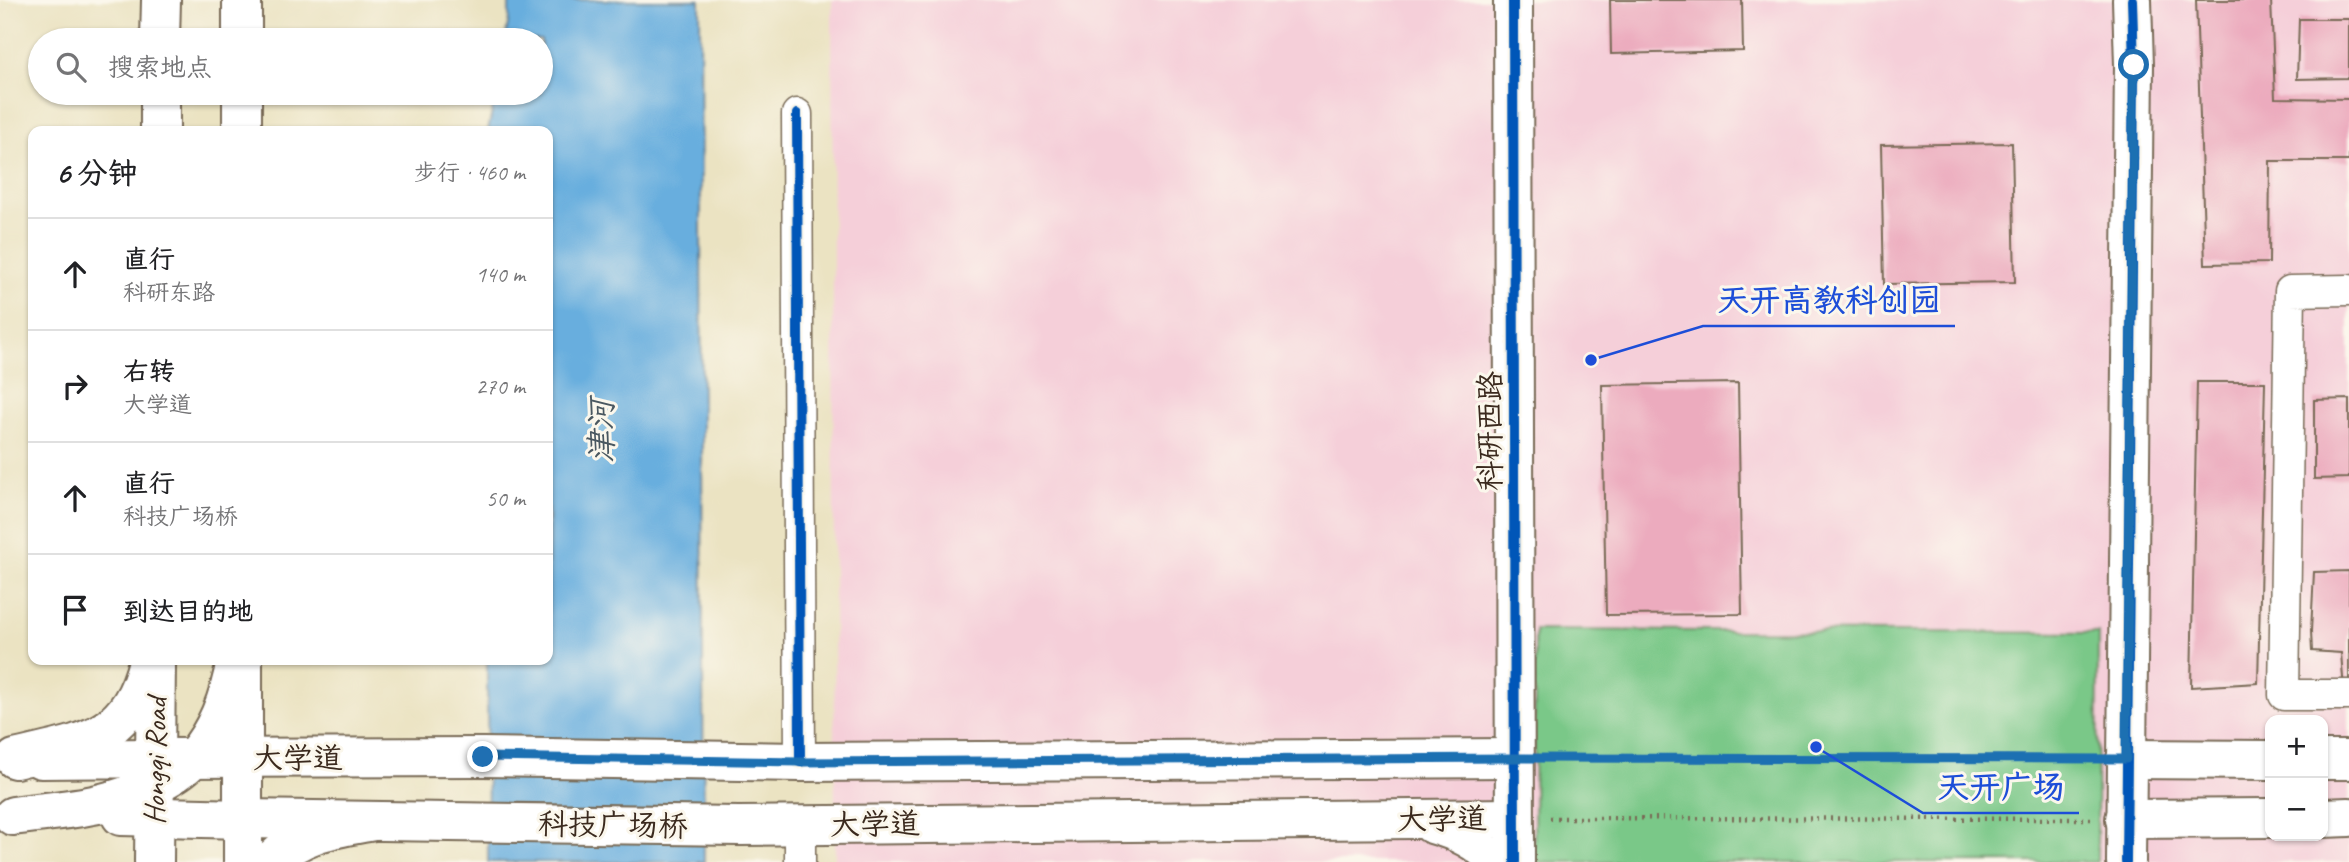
<!DOCTYPE html>
<html lang="zh">
<head>
<meta charset="utf-8">
<style>
  :root { --surface:#fff; --page:#f2f2f2; --text:#202124; --muted:#757577; --line:#e0e0e0 }
  body { margin:0; font-family:Caveat,"LXGW WenKai TC",sans-serif; background:var(--page); color:var(--text) }
  .controls { position:absolute; right:21px; bottom:21px; display:grid; overflow:hidden; border-radius:14px; box-shadow:0 2px 5px #0004 }
  .controls button { width:63px; height:63px; display:grid; place-items:center; padding:0; border:0; border-bottom:2px solid var(--line); background:var(--surface); color:var(--text); font:35px sans-serif }
  .stop { position:absolute; width:21px; height:21px; margin:-16px; border:5px solid #1f6fb2; border-radius:50%; background:#fff }
  .stop.end { background:#1f6fb2; border-color:#fff; box-shadow:0 2px 7px #0008 }
  .list { margin:0; padding:0; list-style:none }
  h2 { display:flex; justify-content:space-between; align-items:center; height:91px; margin:0; padding:0 28px; font-size:30px }
  h2 small { font-size:23px; font-weight:400; color:var(--muted) }
  .list li { display:grid; grid-template-columns:46px 1fr auto; gap:21px; align-items:center; box-sizing:border-box; height:112px; padding:0 28px; border-top:2px solid var(--line) }
  .list b { display:block; font-size:26px; white-space:nowrap }
  .list p { margin:0; font-size:23px; white-space:nowrap; color:var(--muted) }
  .list em { font-size:23px; font-style:normal; color:var(--muted) }
  .icon { flex:none; width:38px; height:38px; fill:none; stroke:currentColor; stroke-width:2; stroke-linecap:round; stroke-linejoin:round }
  .map { position:relative; flex:none; width:2349px; height:862px; overflow:hidden }
  .search { position:absolute; background:var(--surface); box-shadow:0 2px 5px #0004; left:28px; top:28px; width:525px; height:77px; display:flex; align-items:center; gap:18px; box-sizing:border-box; padding:0 24px; border-radius:38px; color:var(--muted); font-size:26px }
  .panel { position:absolute; background:var(--surface); box-shadow:0 2px 5px #0004; left:28px; top:126px; width:525px; height:539px; border-radius:14px }
  .map>svg:first-child { display:block }
</style>
</head>
<body>
<div class="map">
<svg width="2349" height="862" viewBox="0 0 2349 862">
  <rect width="100%" height="100%" fill="#fbf7ec"/>
  <filter id="ink" filterUnits="userSpaceOnUse"><feTurbulence type="fractalNoise" baseFrequency=".0143" numOctaves="2"/><feDisplacementMap in="SourceGraphic" scale="14" xChannelSelector="R" yChannelSelector="G"/><feConvolveMatrix kernelMatrix="1 2 1 2 8 2 1 2 1" color-interpolation-filters="sRGB"/></filter>
  <filter id="wash" filterUnits="userSpaceOnUse"><feTurbulence type="fractalNoise" baseFrequency=".00686" numOctaves="4" result="noise"/><feDisplacementMap in="SourceGraphic" scale="28" xChannelSelector="R" yChannelSelector="G"/><feGaussianBlur stdDeviation="1.57" result="paint"/><feColorMatrix in="noise" values="0 0 0 0 0 0 0 0 0 0 0 0 0 0 0 0 0 1.4 0 .05"/><feComposite in="paint" operator="in"/></filter>
  <g filter="url(#wash)">
    <rect width="100%" height="100%" fill="#ebe3c2"/>
    <path fill="#f5cfd9" fill-rule="evenodd" d="M 832,0 L 2349,0 L 2349,862 L 835,862 ZM 2270,720 L 2323,720 L 2323,836 L 2270,836 Z"/>
    <path fill="#7ac888" stroke="#5a7953" stroke-width="2" d="M 1535,630 L 2098,633 L 2097,862 L 1534,862 Z"/>
    <path fill="#67aede" stroke="#516c7e" stroke-width="2" d="M 509,0 L 700,0 L 704,862 L 488,862 L 487,660 L 548,660 L 548,131 L 488,131 L 496,93 L 541,93 L 541,40 L 505,40 L 509,18 Z"/>
    <g id="blocks">
      <path fill="#ecabbe" d="M 1610,0 L 1742,0 L 1743,51 L 1611,54 Z
        M 2196,0 L 2271,0 L 2275,98 L 2349,99 L 2349,161 L 2270,161 L 2269,263 L 2205,264 Z
        M 2299,19 L 2349,19 L 2349,78 L 2297,79 Z
        M 2012,143 L 2015,282 L 1884,284 L 1881,145 Z
        M 2197,382 L 2265,382 L 2258,683 L 2191,687 Z
        M 1738,383 L 1742,614 L 1606,615 L 1602,385 Z
        M 2349,399 L 2349,478 L 2314,479 L 2314,400 Z
        M 2349,571 L 2349,690 L 2344,690 L 2341,653 L 2312,651 L 2311,631 L 2314,572 Z"/>
    </g>
  </g>
  <g filter="url(#ink)">
    <use href="#blocks" fill-opacity="0" stroke="#796b57" stroke-width="2"/>
    <g fill="none" stroke-linecap="round" stroke-linejoin="round">
      <defs>
        <path id="minor" d="M 797,114 L 800,762
          M 2349,290 L 2290,291 L 2284,695 L 2349,695
          M 800,825 L 800,862"/>
        <path id="tertiary" d="M 1513,0 L 1515,862
          M 41,759 L 155,758
          M 13,816 C 41,812 71,810 98,804 C 128,797 173,781 194,757 C 217,731 230,694 236,660
          M 121,816 L 243,819
          M 2126,862 L 2134,65 L 2132,0"/>
        <path id="secondary" d="M 155,758 L 483,757 L 800,762 L 1514,758
          M 2126,759 L 2270,760
          M 2323,760 L 2349,760
          M 2323,818 L 2349,817
          M 243,819 L 739,826 L 1514,818
          M 2125,819 L 2270,818
          M 1432,824 C 1457,831 1480,841 1497,862"/>
        <path id="trunk" d="M 160,40 L 161,0
          M 242,40 L 242,0
          M 160,131 L 160,93
          M 242,131 L 242,93
          M 243,660 L 243,862
          M 15,759 C 85,742 128,740 148,662
          M 154,862 L 156,660
          M 271,862 C 299,832 336,828 374,821"/>
      </defs>
      <use href="#minor" stroke="#796b57" stroke-width="33"/>
      <use href="#tertiary" stroke="#796b57" stroke-width="42"/>
      <use href="#secondary" stroke="#796b57" stroke-width="42"/>
      <use href="#trunk" stroke="#796b57" stroke-width="42"/>
      <path stroke="#796b57" stroke-width="4.5" stroke-dasharray="2 5" stroke-linecap="butt" d="M 1550,758 L 2090,759
        M 1550,818 L 2091,819"/>
      <use href="#minor" stroke="#fff" stroke-width="30"/>
      <use href="#tertiary" stroke="#fff" stroke-width="38"/>
      <use href="#secondary" stroke="#fff" stroke-width="38"/>
      <use href="#trunk" stroke="#fff" stroke-width="38"/>
      <defs>
        <path id="cycleway" d="M 1513,0 L 1515,862
          M 797,114 L 800,762
          M 2126,862 L 2134,65 L 2132,0"/>
      </defs>
      <use href="#cycleway" stroke="#fbf7ec" stroke-width="15"/>
      <use href="#cycleway" stroke="#0057b8" stroke-width="10"/>
    </g>
  </g>
  <g fill="none" stroke-linecap="round" stroke-linejoin="round" filter="url(#ink)">
    <path stroke="#1f6fb2" stroke-width="9" d="M 483,757 L 800,762 L 1514,758 L 2126,759 L 2134,65"/>
  </g>
  <g text-anchor="middle" dominant-baseline="central" stroke-width="6" stroke-linejoin="round" paint-order="stroke">
    <g font-size="30" fill="#3b2a1e" stroke="#fbf7ec">
      <text transform="translate(1490 431) rotate(-90)">科研西路</text>
      <text x="298" y="758">大学道</text>
      <text transform="translate(155 761) rotate(-89)">Hongqi Road</text>
      <text transform="translate(1442 819) rotate(-1)">大学道</text>
      <text transform="translate(875 824) rotate(-1)">大学道</text>
      <text transform="translate(613 825) rotate(1)">科技广场桥</text>
    </g>
    <g font-size="32" font-style="italic" fill="#4a5861" stroke="#fbf7ec">
      <text transform="translate(601 431) rotate(-90)">津河</text>
    </g>
  </g>
  <path fill="none" stroke="#1d4ed8" stroke-width="2.5" d="M1591 360L1703 326H1955M1816 747L1923 813H2079"/>
  <g fill="#1d4ed8" stroke="#fbf7ec" stroke-width="2.5">
    <circle cx="1591" cy="360" r="7"/>
    <circle cx="1816" cy="747" r="7"/>
  </g>
  <g font-size="32" text-anchor="middle" font-weight="bold" fill="#1d4ed8" stroke="#fbf7ec" stroke-width="6" stroke-linejoin="round" paint-order="stroke">
    <text x="1829" y="311">天开高教科创园</text>
    <text x="2001" y="798">天开广场</text>
  </g>
</svg>
<div class="controls">
<button>+</button>
<button>−</button>
</div>
<div class="stop" style="left:2134px;top:65px"></div>
<div class="stop end" style="left:483px;top:757px"></div>
<div class="search"><svg class="icon" aria-label="search" viewBox="0 0 24 24"><circle cx="10" cy="10" r="6"/><path d="M15 15l6 6"/></svg>搜索地点</div>
<section class="panel">
<h2>6 分钟<small>步行 · 460 m</small></h2>
<ul class="list">
<li><svg class="icon" aria-label="ahead" viewBox="0 0 24 24"><path d="M12 20V5M6 11l6-6 6 6"/></svg><div><b>直行</b><p>科研东路</p></div><em>140 m</em></li>
<li><svg class="icon" aria-label="right" viewBox="0 0 24 24"><path d="M7 20v-9h11M14 6l5 5-5 5"/></svg><div><b>右转</b><p>大学道</p></div><em>270 m</em></li>
<li><svg class="icon" aria-label="ahead" viewBox="0 0 24 24"><path d="M12 20V5M6 11l6-6 6 6"/></svg><div><b>直行</b><p>科技广场桥</p></div><em>50 m</em></li>
<li><svg class="icon" aria-label="arrive" viewBox="0 0 24 24"><path d="M6 21V4h12l-3 4 3 4H6"/></svg><div><b>到达目的地</b></div></li>
</ul>
</section>
</div>
</body>
</html>
